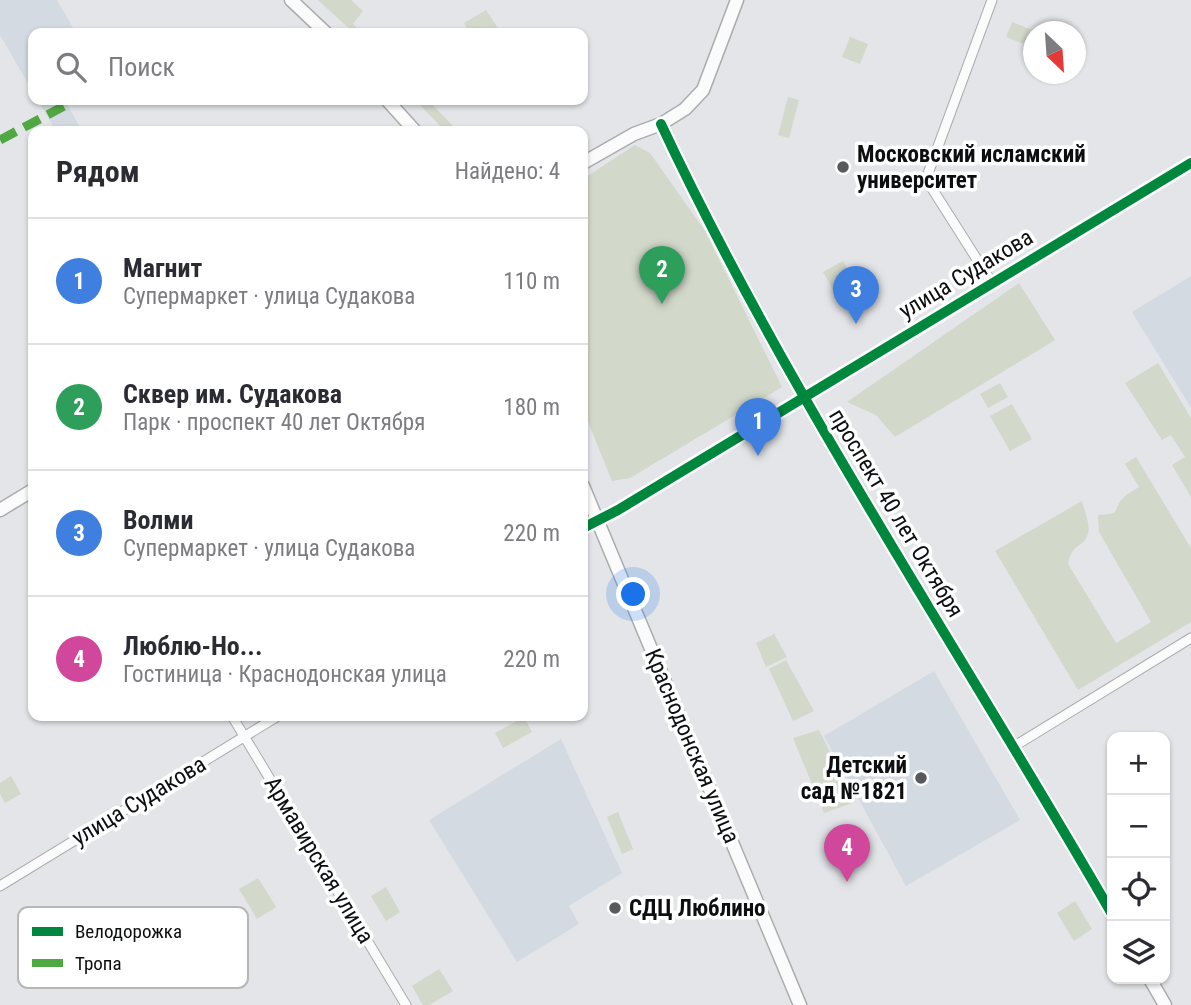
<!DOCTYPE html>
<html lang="ru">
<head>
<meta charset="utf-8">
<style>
  :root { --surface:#fff; --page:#f2f2f3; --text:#2b2b33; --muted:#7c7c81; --line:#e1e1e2; --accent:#ea580c }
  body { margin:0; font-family:"Roboto Condensed",sans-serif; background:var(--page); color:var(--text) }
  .controls { position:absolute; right:21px; bottom:21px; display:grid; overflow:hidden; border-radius:14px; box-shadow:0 2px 5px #0004 }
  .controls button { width:63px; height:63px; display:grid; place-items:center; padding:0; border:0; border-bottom:2px solid var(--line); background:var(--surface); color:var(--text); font:35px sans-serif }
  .compass { position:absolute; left:1023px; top:21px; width:63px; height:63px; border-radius:50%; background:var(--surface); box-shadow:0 2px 5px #0004; rotate:155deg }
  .you { position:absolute; left:634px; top:595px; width:24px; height:24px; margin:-18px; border:5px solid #fff; border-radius:50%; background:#1a73e8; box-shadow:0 0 0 10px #1a73e833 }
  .badge { display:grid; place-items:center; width:46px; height:46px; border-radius:50%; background:var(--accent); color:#fff; font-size:23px; font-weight:700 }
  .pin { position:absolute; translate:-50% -58px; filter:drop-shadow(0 2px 4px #0008) }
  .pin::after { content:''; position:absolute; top:37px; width:24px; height:21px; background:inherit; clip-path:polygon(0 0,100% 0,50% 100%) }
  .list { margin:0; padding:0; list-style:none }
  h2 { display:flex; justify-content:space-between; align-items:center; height:91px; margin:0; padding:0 28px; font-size:30px }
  h2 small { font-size:23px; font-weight:400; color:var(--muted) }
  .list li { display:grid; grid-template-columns:46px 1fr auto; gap:21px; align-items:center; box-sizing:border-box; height:126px; padding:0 28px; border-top:2px solid var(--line) }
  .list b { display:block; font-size:26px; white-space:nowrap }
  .list p { margin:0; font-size:23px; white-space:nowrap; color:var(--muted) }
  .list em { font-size:23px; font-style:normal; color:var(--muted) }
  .icon { flex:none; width:38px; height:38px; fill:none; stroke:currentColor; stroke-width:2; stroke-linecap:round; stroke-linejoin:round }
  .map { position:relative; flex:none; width:1191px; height:1005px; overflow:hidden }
  .search { position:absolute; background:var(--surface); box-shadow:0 2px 5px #0004; left:28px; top:28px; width:560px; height:77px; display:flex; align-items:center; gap:18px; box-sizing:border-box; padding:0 24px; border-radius:14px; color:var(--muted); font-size:26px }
  .panel { position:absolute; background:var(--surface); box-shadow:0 2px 5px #0004; left:28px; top:126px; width:560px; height:595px; border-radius:14px }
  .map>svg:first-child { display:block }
</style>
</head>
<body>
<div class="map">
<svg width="1191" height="1005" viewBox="0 0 1191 1005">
  <rect width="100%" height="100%" fill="#e3e5e8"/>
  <path fill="#d4dae2" d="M 0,0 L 57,0 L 76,33 L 33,33 L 33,92 L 0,35 Z
    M 38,100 L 65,100 L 82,131 L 56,131 Z
    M 1191,276 L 1191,408 L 1132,312 Z
    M 934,671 L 1020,820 L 906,886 L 824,736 Z
    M 561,739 L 622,873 L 569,906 L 579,924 L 517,962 L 429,820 Z"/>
  <path fill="#d2d8ca" d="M 318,0 L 351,0 L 363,11 L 353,24 L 362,33 L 354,33 Z
    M 486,10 L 501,33 L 470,33 L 464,23 Z
    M 1012,22 L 1030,29 L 1024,44 L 1006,37 Z
    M 850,37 L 868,44 L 860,64 L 842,57 Z
    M 788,97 L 799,100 L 789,138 L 778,135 Z
    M 415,100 L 428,100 L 455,128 L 451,131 L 445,131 Z
    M 635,145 L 650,153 L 705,231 L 782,387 L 630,478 L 612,481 L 583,409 L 583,179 Z
    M 843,261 L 855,283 L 835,294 L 823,272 Z
    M 1019,283 L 1055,340 L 895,437 L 876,415 L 847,402 Z
    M 1158,363 L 1191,418 L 1191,497 L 1172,465 L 1185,457 L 1171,435 L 1162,440 L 1125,383 Z
    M 1000,383 L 1008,397 L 988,408 L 980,394 Z
    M 1012,404 L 1032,439 L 1010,451 L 990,416 Z
    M 1136,457 L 1191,548 L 1191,622 L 1078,690 L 995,551 L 1082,501 C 1084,510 1092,528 1087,536 C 1081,549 1072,543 1068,564 L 1116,643 L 1151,622 L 1099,532 L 1098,515 C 1124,514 1111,510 1124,497 C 1128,493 1135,490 1139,487 L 1125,464 Z
    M 774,634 L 787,657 L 766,667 L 756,643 Z
    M 786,660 L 814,711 L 793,721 L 769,669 Z
    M 524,717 L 532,732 L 503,748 L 495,733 Z
    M 819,730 L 855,802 L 824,813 L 793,738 Z
    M 11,776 L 21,794 L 5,803 L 0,794 L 0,783 Z
    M 618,812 L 633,849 L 622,854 L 607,817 Z
    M 258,878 L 276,907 L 257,919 L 239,889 Z
    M 386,887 L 400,912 L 386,921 L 371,896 Z
    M 1075,901 L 1092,929 L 1074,941 L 1057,913 Z
    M 439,969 L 453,991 L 429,1005 L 423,1005 L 412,986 Z"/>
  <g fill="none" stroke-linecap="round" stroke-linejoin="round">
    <defs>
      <path id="street" d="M 992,283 L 926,179 L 992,0
        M 583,528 L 618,510 L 1191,163
        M 232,716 L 406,1005
        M 1013,747 L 1191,638
        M 0,886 L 278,716"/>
      <path id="secondary" d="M 291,0 L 326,33
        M 387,100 L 415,131
        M 661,124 C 790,399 961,651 1112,914
        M 583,163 L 634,134 L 661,124 L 685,109 L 703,90 L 737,0
        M 583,486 L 800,1005
        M 0,510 L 33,490
        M 1150,979 L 1165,1005"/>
    </defs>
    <use href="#street" stroke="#aaacae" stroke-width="11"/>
    <use href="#secondary" stroke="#aaacae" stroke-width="15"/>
    <use href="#street" stroke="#fbfbfc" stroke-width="9"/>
    <use href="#secondary" stroke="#fbfbfc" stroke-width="12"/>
    <path stroke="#50a842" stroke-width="9" stroke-dasharray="18 9" stroke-linecap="butt" d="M 0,140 L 68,104"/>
    <defs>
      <path id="cycleway" d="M 661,124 C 790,399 961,651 1112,914
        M 583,528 L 618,510 L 1191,163"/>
    </defs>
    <use href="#cycleway" stroke="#fff" stroke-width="15"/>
    <use href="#cycleway" stroke="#00873e" stroke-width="10"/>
  </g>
  <g fill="#58595c" stroke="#fff" stroke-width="2.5">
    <circle cx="843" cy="167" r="7"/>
    <circle cx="921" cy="778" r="7"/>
    <circle cx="615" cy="908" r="7"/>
  </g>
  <g text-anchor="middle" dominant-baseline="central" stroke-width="7" stroke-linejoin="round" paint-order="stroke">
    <g font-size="23" font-weight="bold" fill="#0d0e10" stroke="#fff" text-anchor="start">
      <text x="857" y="154">Московский исламский<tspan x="857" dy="26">университет</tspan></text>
      <text x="907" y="765" text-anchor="end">Детский<tspan x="907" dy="26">сад №1821</tspan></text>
      <text x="629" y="908">СДЦ Люблино</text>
    </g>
    <g font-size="23" fill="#0d0e10" stroke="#fff">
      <text transform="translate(966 274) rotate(-31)">улица Судакова</text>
      <text transform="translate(896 513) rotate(59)">проспект 40 лет Октября</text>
      <text transform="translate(692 746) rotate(67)">Краснодонская улица</text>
      <text transform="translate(139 801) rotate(-31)">улица Судакова</text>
      <text transform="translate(319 860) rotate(59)">Армавирская улица</text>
    </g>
  </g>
  <rect x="18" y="907" width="230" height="81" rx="10" fill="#fff" stroke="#b6b7b7" stroke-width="2"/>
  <rect x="32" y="927" width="31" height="9" fill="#00873e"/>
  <rect x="32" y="959" width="31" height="8" fill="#50a842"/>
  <g font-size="19" fill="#0d0e10">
    <text x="75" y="938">Велодорожка</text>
    <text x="75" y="970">Тропа</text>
  </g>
</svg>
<div class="controls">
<button>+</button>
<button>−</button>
<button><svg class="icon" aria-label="locate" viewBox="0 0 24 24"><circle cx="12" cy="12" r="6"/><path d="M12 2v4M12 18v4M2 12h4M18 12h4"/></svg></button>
<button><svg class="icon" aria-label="layers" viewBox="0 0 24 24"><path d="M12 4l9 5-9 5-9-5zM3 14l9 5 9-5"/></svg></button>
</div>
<svg class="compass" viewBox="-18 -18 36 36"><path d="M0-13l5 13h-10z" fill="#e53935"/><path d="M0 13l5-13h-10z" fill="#7c7c81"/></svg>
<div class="you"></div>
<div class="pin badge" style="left:758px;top:456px;background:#3f7fe0">1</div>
<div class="pin badge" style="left:662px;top:304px;background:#2e9e5b">2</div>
<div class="pin badge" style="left:856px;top:324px;background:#3f7fe0">3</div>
<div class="pin badge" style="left:847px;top:882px;background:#d1479c">4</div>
<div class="search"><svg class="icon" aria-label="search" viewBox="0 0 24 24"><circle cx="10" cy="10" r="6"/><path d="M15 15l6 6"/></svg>Поиск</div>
<section class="panel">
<h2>Рядом<small>Найдено: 4</small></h2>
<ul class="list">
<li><span class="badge" style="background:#3f7fe0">1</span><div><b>Магнит</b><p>Супермаркет · улица Судакова</p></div><em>110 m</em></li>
<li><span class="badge" style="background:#2e9e5b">2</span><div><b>Сквер им. Судакова</b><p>Парк · проспект 40 лет Октября</p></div><em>180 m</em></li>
<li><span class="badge" style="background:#3f7fe0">3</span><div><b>Волми</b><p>Супермаркет · улица Судакова</p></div><em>220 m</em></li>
<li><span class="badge" style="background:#d1479c">4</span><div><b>Люблю-Но...</b><p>Гостиница · Краснодонская улица</p></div><em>220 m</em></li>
</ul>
</section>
</div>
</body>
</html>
